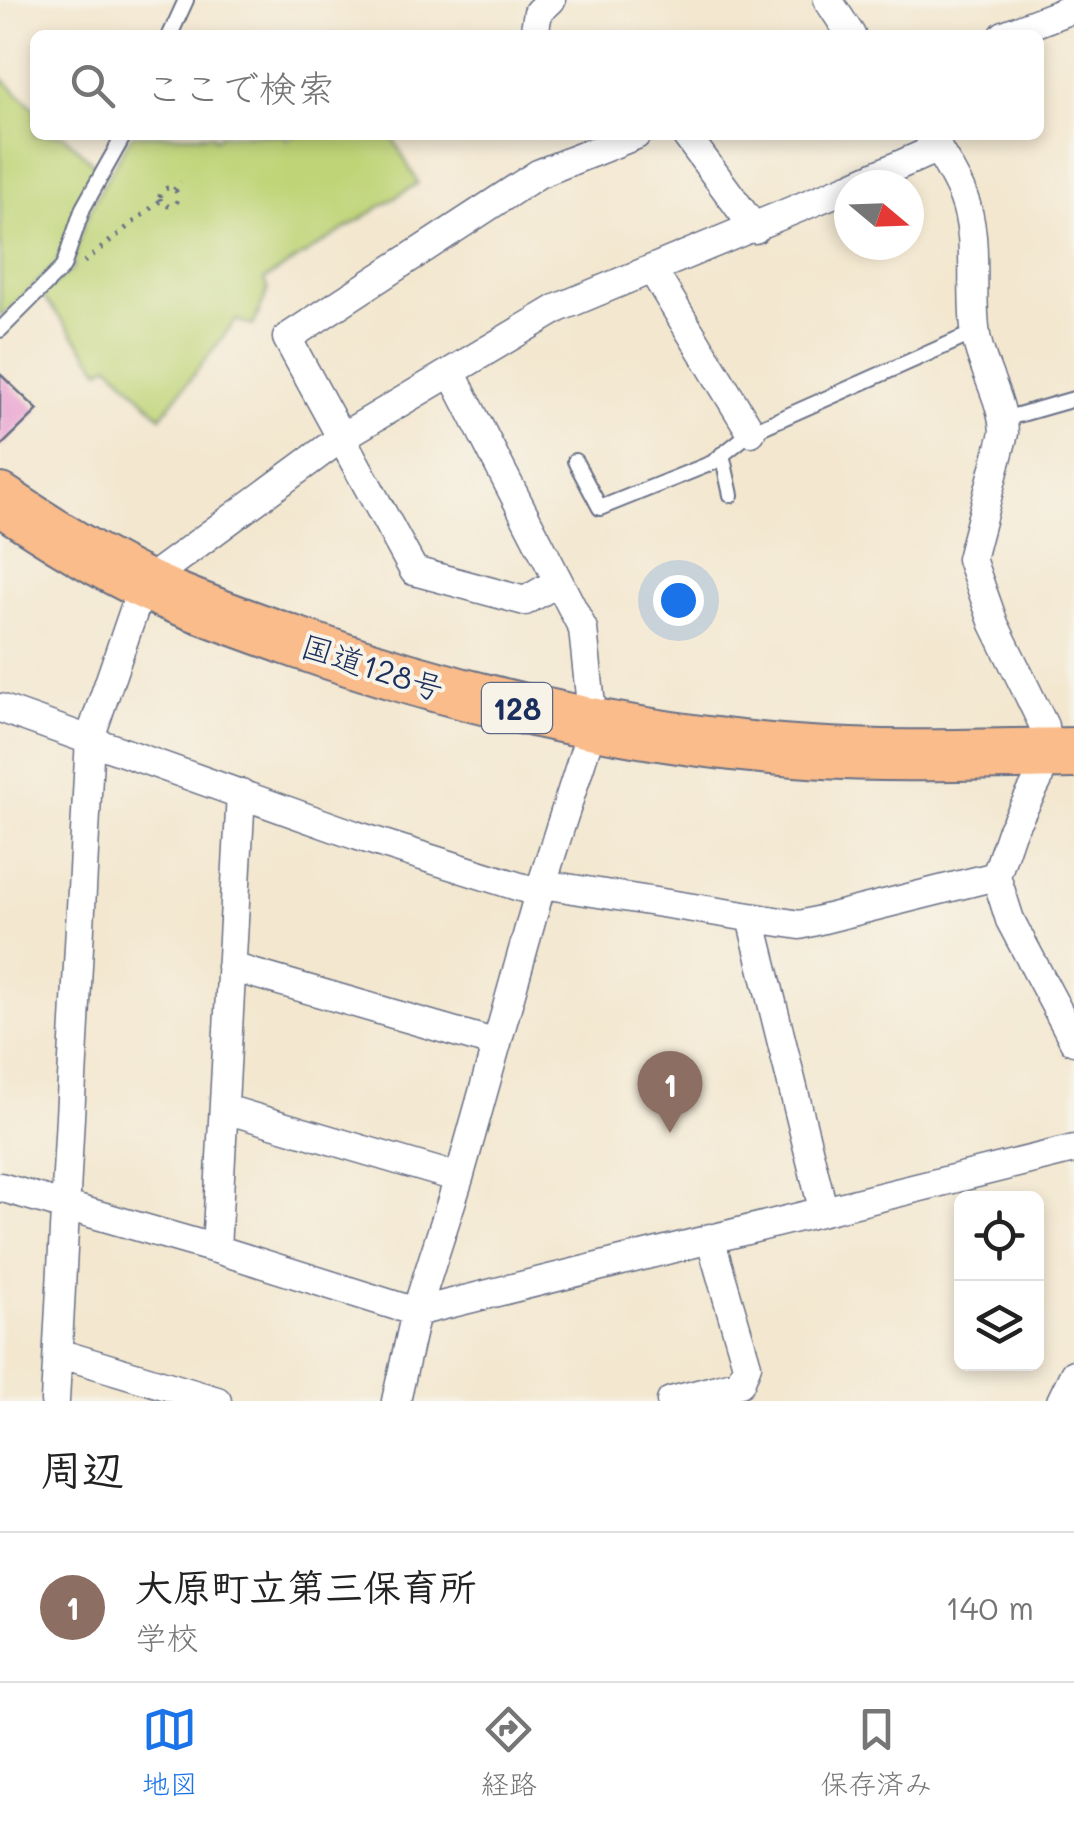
<!DOCTYPE html>
<html lang="ja">
<head>
<meta charset="utf-8">
<style>
  :root { --surface:#fff; --page:#f2f2f2; --text:#222; --muted:#767676; --line:#e0e0e0; --accent:#1a73e8 }
  body { margin:0; font-family:Mali,"Klee One",sans-serif; background:var(--page); color:var(--text) }
  .controls { position:absolute; right:30px; bottom:30px; display:grid; overflow:hidden; border-radius:15px; box-shadow:0 5px 15px #0003 }
  .controls button { width:90px; height:90px; display:grid; place-items:center; padding:0; border:0; border-bottom:2px solid var(--line); background:var(--surface); color:var(--text); font:50px sans-serif }
  .compass { position:absolute; left:834px; top:170px; width:90px; height:90px; border-radius:50%; background:var(--surface); box-shadow:0 5px 15px #0003; rotate:109deg }
  .you { position:absolute; left:678px; top:600px; width:35px; height:35px; margin:-25px; border:8px solid #fff; border-radius:50%; background:#1a73e8; box-shadow:0 0 0 15px #1a73e833 }
  .badge { display:grid; place-items:center; width:65px; height:65px; border-radius:50%; background:var(--accent); color:#fff; font-size:32px; font-weight:700 }
  .pin { position:absolute; translate:-50% -82px; filter:drop-shadow(0 2px 5px #0008) }
  .pin::after { content:''; position:absolute; top:52px; width:35px; height:30px; background:inherit; clip-path:polygon(0 0,100% 0,50% 100%) }
  .list { margin:0; padding:0; list-style:none }
  h2 { display:flex; justify-content:space-between; align-items:center; height:130px; margin:0; padding:0 40px; font-size:42px }
  h2 small { font-size:32px; font-weight:400; color:var(--muted) }
  .list li { display:grid; grid-template-columns:65px 1fr auto; gap:30px; align-items:center; box-sizing:border-box; height:150px; padding:0 40px; border-top:2px solid var(--line) }
  .list b { display:block; font-size:38px; white-space:nowrap }
  .list p { margin:0; font-size:32px; white-space:nowrap; color:var(--muted) }
  .list em { font-size:32px; font-style:normal; color:var(--muted) }
  .icon { flex:none; width:55px; height:55px; fill:none; stroke:currentColor; stroke-width:2; stroke-linecap:round; stroke-linejoin:round }
  .map { position:relative; flex:none; width:1074px; height:1401px; overflow:hidden }
  .search { position:absolute; background:var(--surface); box-shadow:0 5px 15px #0003; left:30px; right:30px; top:30px; height:110px; display:flex; align-items:center; gap:25px; box-sizing:border-box; padding:0 35px; border-radius:15px; color:var(--muted); font-size:38px }
  .sheet { height:280px; background:var(--surface) }
  nav { display:flex; justify-content:space-around; align-items:center; box-sizing:border-box; height:140px; border-top:2px solid var(--line); background:var(--surface); font-size:28px; color:var(--muted) }
  nav a { display:grid; justify-items:center; gap:5px }
  nav .on { color:var(--accent) }
  .map>svg:first-child { display:block }
</style>
</head>
<body>
<div class="map">
<svg width="1074" height="1401" viewBox="0 0 1074 1401">
  <rect width="100%" height="100%" fill="#f7f3e8"/>
  <filter id="ink" filterUnits="userSpaceOnUse"><feTurbulence type="fractalNoise" baseFrequency=".01" numOctaves="2"/><feDisplacementMap in="SourceGraphic" scale="20" xChannelSelector="R" yChannelSelector="G"/><feConvolveMatrix kernelMatrix="1 2 1 2 8 2 1 2 1" color-interpolation-filters="sRGB"/></filter>
  <filter id="wash" filterUnits="userSpaceOnUse"><feTurbulence type="fractalNoise" baseFrequency=".0048" numOctaves="4" result="noise"/><feDisplacementMap in="SourceGraphic" scale="40" xChannelSelector="R" yChannelSelector="G"/><feGaussianBlur stdDeviation="2.25" result="paint"/><feColorMatrix in="noise" values="0 0 0 0 0 0 0 0 0 0 0 0 0 0 0 0 0 1.4 0 .05"/><feComposite in="paint" operator="in"/></filter>
  <g filter="url(#wash)">
    <rect width="100%" height="100%" fill="#f3e7cf"/>
    <path fill="#bfd477" stroke="#6d826a" stroke-width="2.5" d="M 0,76 L 35,109 L 35,135 L 63,135 L 98,168 L 56,265 L 3,315 L 0,315 Z
      M 132,135 L 212,135 L 215,139 L 221,135 L 284,135 L 287,140 L 295,135 L 391,135 L 418,183 L 264,280 L 268,290 L 253,326 L 236,320 L 161,417 L 109,364 L 101,370 L 42,295 L 73,269 C 79,218 107,179 132,135 Z"/>
    <g id="blocks">
      <path fill="#e9a0d1" d="M 0,374 L 38,410 L 0,447 Z"/>
    </g>
  </g>
  <g filter="url(#ink)">
    <use href="#blocks" fill-opacity="0" stroke="#676f86" stroke-width="2.5"/>
    <g fill="none" stroke-linecap="round" stroke-linejoin="round">
      <defs>
        <path id="lane" d="M 170,35 L 186,0
          M 0,330 L 63,267 L 83,208 L 124,135
          M 1004,419 L 1074,399
          M 722,454 L 731,495
          M 575,461 L 600,508 L 712,463 L 751,432 L 976,332"/>
        <path id="street" d="M 828,0 L 851,35
          M 534,35 L 538,12 L 551,0
          M 1004,35 L 1074,8
          M 686,135 L 755,229
          M 929,135 C 941,154 955,175 963,196 C 980,239 969,290 976,336 C 982,369 1003,399 1004,433 L 971,559 L 994,624 L 1044,726 L 1046,753 L 1038,780 L 1011,832 L 996,876 L 1010,920 L 1074,1041
          M 854,185 L 938,148
          M 653,271 L 751,432
          M 558,582 L 525,601 L 414,571 L 287,338 L 538,174 L 636,135
          M 0,708 L 355,835 L 539,893
          M 542,884 L 800,925 L 996,876
          M 751,918 L 823,1209
          M 231,967 L 497,1044
          M 225,1109 L 459,1178
          M 0,1187 L 216,1249 L 416,1312 L 1074,1149
          M 216,1249 L 241,793
          M 58,1353 L 217,1401
          M 55,1401 L 90,738 L 143,584 L 342,437 L 558,308 L 849,187
          M 396,1401 L 416,1312 L 459,1178 L 539,893 L 593,725 L 583,629 L 451,372
          M 671,1401 L 740,1383 L 747,1365 L 710,1238
          M 1061,1401 L 1074,1374"/>
        <path id="highway" d="M 0,499 C 46,530 93,560 144,584 C 191,606 243,623 292,641 C 459,700 632,740 809,752 C 897,758 986,754 1074,753"/>
      </defs>
      <use href="#lane" stroke="#676f86" stroke-width="18"/>
      <use href="#street" stroke="#676f86" stroke-width="31"/>
      <use href="#highway" stroke="#676f86" stroke-width="54"/>
      <path stroke="#676f86" stroke-width="5" stroke-dasharray="2.5 8" stroke-linecap="butt" d="M160 197a9 9 0 1 1 18 0a9 9 0 1 1-18 0Z
        M 174,190 L 181,182
        M 84,262 L 160,201"/>
      <use href="#lane" stroke="#fff" stroke-width="14"/>
      <use href="#street" stroke="#fff" stroke-width="28"/>
      <use href="#highway" stroke="#f9bc8a" stroke-width="50"/>
    </g>
  </g>
  <g text-anchor="middle" dominant-baseline="central" stroke-width="8" stroke-linejoin="round" paint-order="stroke">
    <rect fill="#f7f3e8" stroke="#5d6a87" stroke-width="2.5" x="482" y="683" width="70" height="50" rx="8"/>
    <g font-size="30" font-weight="bold" fill="#1b2f5e">
      <text x="517" y="708">128</text>
    </g>
    <g font-size="32" fill="#1b2f5e" stroke="#f7f3e8">
      <text transform="translate(373 666) rotate(18)">国道128号</text>
    </g>
  </g>
</svg>
<div class="controls">
<button><svg class="icon" aria-label="locate" viewBox="0 0 24 24"><circle cx="12" cy="12" r="6"/><path d="M12 2v4M12 18v4M2 12h4M18 12h4"/></svg></button>
<button><svg class="icon" aria-label="layers" viewBox="0 0 24 24"><path d="M12 4l9 5-9 5-9-5zM3 14l9 5 9-5"/></svg></button>
</div>
<svg class="compass" viewBox="-18 -18 36 36"><path d="M0-13l5 13h-10z" fill="#e53935"/><path d="M0 13l5-13h-10z" fill="#767676"/></svg>
<div class="you"></div>
<div class="pin badge" style="left:670px;top:1133px;background:#8d6e63">1</div>
<div class="search"><svg class="icon" aria-label="search" viewBox="0 0 24 24"><circle cx="10" cy="10" r="6"/><path d="M15 15l6 6"/></svg>ここで検索</div>
</div>
<section class="sheet">
<h2>周辺<small></small></h2>
<ul class="list">
<li><span class="badge" style="background:#8d6e63">1</span><div><b>大原町立第三保育所</b><p>学校</p></div><em>140 m</em></li>
</ul>
</section>
<nav>
<a class="on"><svg class="icon" aria-label="map" viewBox="0 0 24 24"><path d="M3 6l6-2 6 2 6-2v14l-6 2-6-2-6 2zM9 4v14M15 6v14"/></svg>地図</a>
<a><svg class="icon" aria-label="directions" viewBox="0 0 24 24"><path d="M12 3l9 9-9 9-9-9zM9 14v-3h6M13 9l2 2-2 2"/></svg>経路</a>
<a><svg class="icon" aria-label="saved" viewBox="0 0 24 24"><path d="M7 4h10v16l-5-4-5 4z"/></svg>保存済み</a>
</nav>
</body>
</html>
